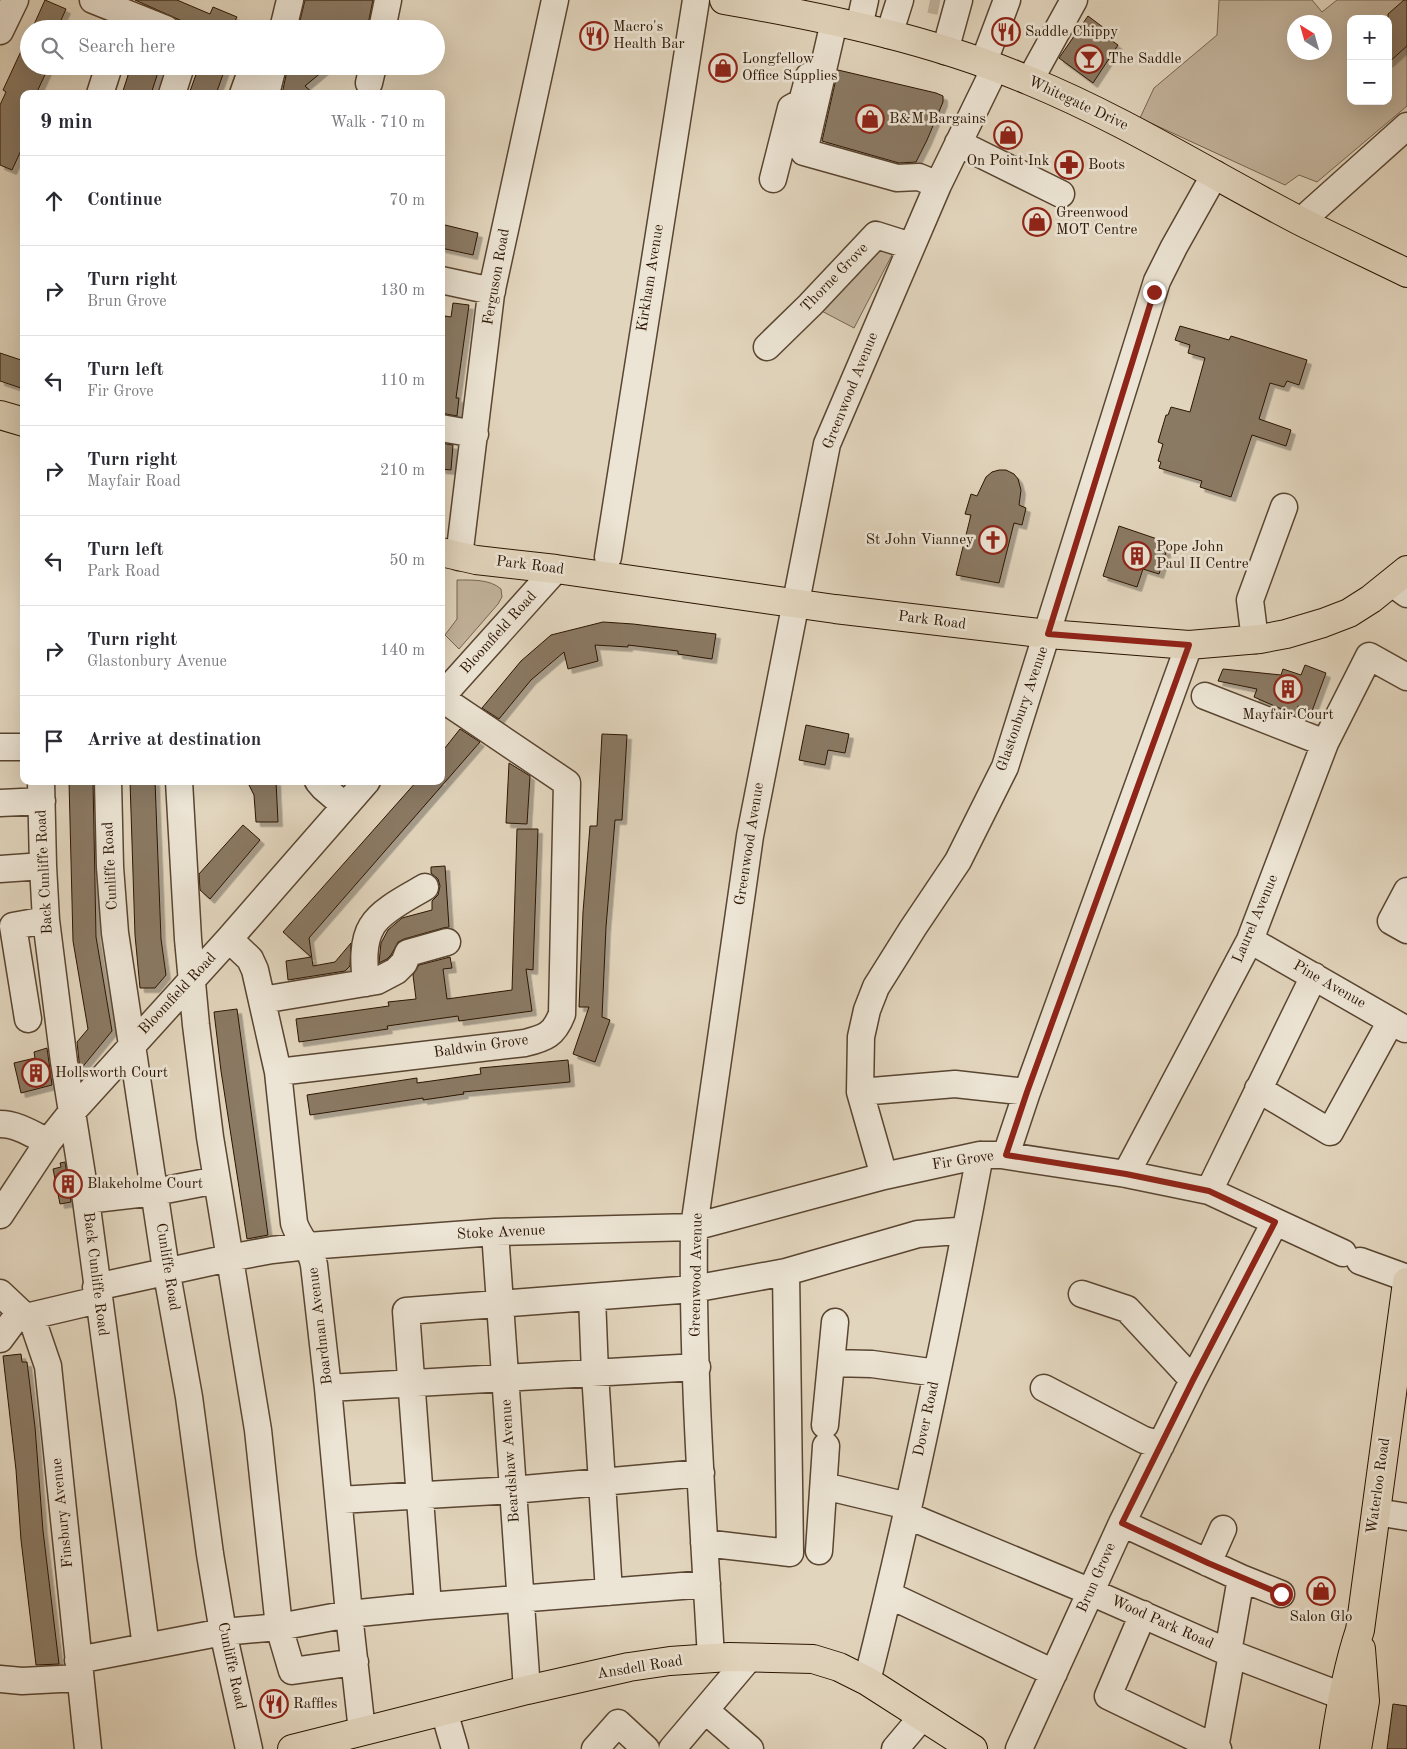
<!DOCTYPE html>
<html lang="en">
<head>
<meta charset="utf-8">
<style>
  :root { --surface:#fff; --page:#f7f7f7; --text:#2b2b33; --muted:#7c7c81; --line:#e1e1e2 }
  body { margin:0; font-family:"Old Standard TT",serif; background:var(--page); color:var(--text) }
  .controls { position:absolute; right:15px; top:15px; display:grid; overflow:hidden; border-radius:10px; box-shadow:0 5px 20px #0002 }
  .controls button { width:45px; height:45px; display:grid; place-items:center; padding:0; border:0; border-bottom:1px solid var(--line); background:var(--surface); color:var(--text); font:25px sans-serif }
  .compass { position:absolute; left:1287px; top:15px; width:45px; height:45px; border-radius:50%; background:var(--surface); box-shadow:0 5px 20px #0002; rotate:323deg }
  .stop { position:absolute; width:15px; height:15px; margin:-11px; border:4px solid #8f2418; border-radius:50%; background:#fff }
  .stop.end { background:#8f2418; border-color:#fff; box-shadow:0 1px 5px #0008 }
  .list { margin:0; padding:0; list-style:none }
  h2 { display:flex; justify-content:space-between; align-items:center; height:65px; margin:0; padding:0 20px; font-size:21px }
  h2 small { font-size:16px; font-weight:400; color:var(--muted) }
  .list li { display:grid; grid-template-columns:32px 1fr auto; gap:15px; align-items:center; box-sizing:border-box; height:90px; padding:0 20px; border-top:1px solid var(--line) }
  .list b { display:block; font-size:19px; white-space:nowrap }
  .list p { margin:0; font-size:16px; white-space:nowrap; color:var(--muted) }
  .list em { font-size:16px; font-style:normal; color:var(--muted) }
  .icon { flex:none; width:28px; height:28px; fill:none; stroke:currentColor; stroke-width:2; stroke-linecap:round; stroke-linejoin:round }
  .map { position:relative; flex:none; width:1407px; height:1749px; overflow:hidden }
  .search { position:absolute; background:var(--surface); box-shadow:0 5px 20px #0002; left:20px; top:20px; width:425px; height:55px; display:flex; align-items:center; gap:12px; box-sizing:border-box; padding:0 18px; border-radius:28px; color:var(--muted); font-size:19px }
  .panel { position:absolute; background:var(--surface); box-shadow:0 5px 20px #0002; left:20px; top:90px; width:425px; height:695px; border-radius:10px }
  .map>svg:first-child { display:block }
</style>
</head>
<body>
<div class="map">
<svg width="1407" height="1749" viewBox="0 0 1407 1749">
  <defs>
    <filter id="shadow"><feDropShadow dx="4.5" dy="4.5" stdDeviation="0" flood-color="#0004"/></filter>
  </defs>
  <rect width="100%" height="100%" fill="#e2d5bd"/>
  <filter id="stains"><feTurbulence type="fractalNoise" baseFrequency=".004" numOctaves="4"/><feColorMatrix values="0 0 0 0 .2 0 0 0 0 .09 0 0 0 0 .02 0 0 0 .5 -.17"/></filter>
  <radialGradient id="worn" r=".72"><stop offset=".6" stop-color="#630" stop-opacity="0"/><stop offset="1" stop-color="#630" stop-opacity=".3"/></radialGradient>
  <path fill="#c3b49d" stroke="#776450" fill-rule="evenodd" d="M 1219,0 L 1312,0 L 1322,12 L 1337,0 L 1407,0 L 1407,106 L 1317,182 L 1299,175 L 1285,185 L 1140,118 L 1154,88 L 1217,35 ZM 1351,19 L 1388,19 L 1388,101 L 1351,101 ZM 1294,22 L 1324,22 L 1324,52 L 1294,52 Z
    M 875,246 L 893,253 L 854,328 L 814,307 Z
    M 457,580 C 471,580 490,579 501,589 L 502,597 L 498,604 L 459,649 L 445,635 L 457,619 Z"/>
  <path fill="#8a7963" stroke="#2b1502" filter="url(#shadow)" d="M 45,0 L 66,9 L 57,29 L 32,29 Z
    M 135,0 L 177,0 L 210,14 L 213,7 L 237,17 L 233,25 L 242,29 L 200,29 Z
    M 305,0 L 373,0 L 367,29 L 298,29 Z
    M 1404,0 L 1407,0 L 1407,46 L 1388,63 L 1388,14 Z
    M 1088,16 L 1104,28 L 1101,33 L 1118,45 L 1093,83 L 1059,58 Z
    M 29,34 L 29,66 L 49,66 L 36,94 L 24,94 L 24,144 L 12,170 L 0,165 L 0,105 L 6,92 L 3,90 Z
    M 131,66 L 160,66 L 151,94 L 122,94 Z
    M 199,66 L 226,66 L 216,94 L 189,94 Z
    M 288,66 L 329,66 L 305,86 L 314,94 L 282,94 Z
    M 838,70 L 936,93 L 943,96 L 943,102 L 927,140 L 916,162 L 899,163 L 822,141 Z
    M 441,224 L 478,233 L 473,255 L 441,248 Z
    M 453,303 L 469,305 L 456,398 L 459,398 L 457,416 L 441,413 L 441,339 L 445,316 L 451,317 Z
    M 1180,326 L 1229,340 L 1231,336 L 1307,360 L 1299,385 L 1287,381 L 1284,387 L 1270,383 L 1259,419 L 1291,430 L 1286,446 L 1252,435 L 1231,497 L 1200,487 L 1202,481 L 1159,468 L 1161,462 L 1158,461 L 1163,444 L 1158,442 L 1166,415 L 1168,415 L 1171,407 L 1190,412 L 1205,358 L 1188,353 L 1190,345 L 1175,340 Z
    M 0,353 L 24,361 L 24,379 L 21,388 L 0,381 Z
    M 441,443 L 453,445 L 451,470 L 441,469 Z
    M 999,470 L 1006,470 L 1014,474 L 1018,479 L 1021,490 L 1019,505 L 1026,508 L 1022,525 L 1014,523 L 999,583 L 956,575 L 971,515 L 965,514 L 971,494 L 977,496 L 986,477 L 992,472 Z
    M 1119,526 L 1169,543 L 1159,574 L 1143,569 L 1137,587 L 1103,576 Z
    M 603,622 L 633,624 L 716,634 L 712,659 L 678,654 L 678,651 L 628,645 L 628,647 L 595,645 L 598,661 L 568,669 L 564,652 L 531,680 L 499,719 L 482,708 L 521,661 L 551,635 Z
    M 1305,665 L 1326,673 L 1312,711 L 1298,706 L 1295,715 L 1254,697 L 1257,689 L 1218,681 L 1223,669 L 1281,675 L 1283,669 L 1301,675 Z
    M 806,725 L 849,734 L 845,753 L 828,750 L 825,765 L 799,760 Z
    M 460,729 L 480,742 L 309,938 L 313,966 L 335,962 L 351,943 L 350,966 L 345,971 L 288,980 L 286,961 L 311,957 L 283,932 L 417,781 L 441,781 L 441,753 Z
    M 602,734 L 627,735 L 622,820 L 615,820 L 606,927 L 602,1017 L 610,1020 L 595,1062 L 573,1054 L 589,1007 L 579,1007 L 583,912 L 590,826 L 597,826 Z
    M 509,763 L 530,776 L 527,824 L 506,823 Z
    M 69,781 L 93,781 L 96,937 L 112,1031 L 80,1070 L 77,1042 L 88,1029 L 73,941 Z
    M 130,781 L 155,781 L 161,939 L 166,975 L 155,988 L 140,988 L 135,935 Z
    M 247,781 L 276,781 L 278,822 L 256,822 L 254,795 Z
    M 243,825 L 260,840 L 210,899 L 200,890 L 199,874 Z
    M 517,829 L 538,829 L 533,970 L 526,969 L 532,1011 L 459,1021 L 458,1016 L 387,1026 L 388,1029 L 299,1042 L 296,1019 L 389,1006 L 388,1002 L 416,999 L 413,975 L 419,965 L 450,957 L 452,968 L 443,969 L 447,999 L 512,990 Z
    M 445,866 L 449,927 L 443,928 L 404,939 L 398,942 L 391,955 L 387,959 L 379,963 L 381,943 L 388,930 L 402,918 L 432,910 L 432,901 L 438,895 L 440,886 L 438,879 L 431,873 L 431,867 Z
    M 237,1009 L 268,1235 L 247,1239 L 221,1071 L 214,1012 Z
    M 47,1048 L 52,1085 L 21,1093 L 14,1063 L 35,1058 L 34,1052 Z
    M 568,1060 L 570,1082 L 463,1092 L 464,1094 L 423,1100 L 423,1098 L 310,1115 L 307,1095 L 417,1078 L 417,1083 L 481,1074 L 480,1068 Z
    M 65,1162 L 71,1202 L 60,1204 L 53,1169 L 61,1167 L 60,1163 Z
    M 21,1354 L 22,1362 L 27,1362 L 35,1427 L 43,1531 L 59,1664 L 36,1665 L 21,1540 L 16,1470 L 3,1356 Z
    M 1393,1704 L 1407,1706 L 1407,1749 L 1387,1749 Z"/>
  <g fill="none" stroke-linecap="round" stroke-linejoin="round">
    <path stroke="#bdaf98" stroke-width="26" stroke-dasharray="26 13" stroke-linecap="butt" d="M 930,0 L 940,2"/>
    <defs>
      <path id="minor" d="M 93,0 L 166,29
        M 834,22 L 804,152 L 897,178 L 919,177 L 938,185
        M 859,27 L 865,0
        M 283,29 L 290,0
        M 382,29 L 388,0
        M 0,31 L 15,0
        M 889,35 L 900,0
        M 945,51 L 959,0
        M 983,64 L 1007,0
        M 1030,80 L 1074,0
        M 369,83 L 373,66
        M 100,94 L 109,66
        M 172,94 L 181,66
        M 243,94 L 253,66
        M 266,94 L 273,66
        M 958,143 L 1061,194
        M 773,179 L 791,108 L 802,102 L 809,76
        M 1301,221 L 1407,126
        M 441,280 L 492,291
        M 767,347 L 810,305 L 876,235 L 911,246
        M 441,428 L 475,434
        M 459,557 L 491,294 L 555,0
        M 608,557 L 696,0
        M 1392,583 L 1407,594
        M 1255,640 L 1250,600 L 1284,507
        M 1205,696 L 1325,743
        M 441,697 L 556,569
        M 0,747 L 24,747
        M 41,781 L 43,866 L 46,920 L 64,1062 L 86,1200 L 146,1647
        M 108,781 L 110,867 L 115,933 L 165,1263 L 189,1397 L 210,1554 L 223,1632 L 249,1749
        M 179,781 L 188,939 L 196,1025 L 210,1137 L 258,1430 L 279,1627 L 292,1671 L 355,1662
        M 318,781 L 324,788 L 345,806
        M 0,803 L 42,801
        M 0,869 L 43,866
        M 1407,891 L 1391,921 L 1407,930
        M 229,939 L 250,959 L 255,970 L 278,1072 L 294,1223 C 299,1239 311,1247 314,1265 L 328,1388 L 349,1614 L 362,1731
        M 1250,940 L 1405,1029
        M 366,983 C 364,965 362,942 372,926 C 381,910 410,896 425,887
        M 262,1000 L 377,981 L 396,971 L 404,963 L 408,953 L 447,942
        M 28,1019 L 13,926 L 46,920
        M 278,1072 L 525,1043 C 545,1038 554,1035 562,1014 L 567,783 L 441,698
        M 1258,1089 L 1330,1132 L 1391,1021
        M 860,1092 L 955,1084 L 1027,1092
        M 0,1124 C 17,1124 32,1134 48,1142
        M 1006,1155 L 1027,1092 L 1189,645
        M 1126,1174 L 1250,940 L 1325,743 L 1369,656 L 1407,677
        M 884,1176 L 860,1092 L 861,1037 L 867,1010 L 876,987 L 913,928 L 958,861 L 1005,767 L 1157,281 L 1174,247 L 1215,174
        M 1209,1191 L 1314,976
        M 86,1200 L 155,1192 L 217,1180
        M 0,1215 L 48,1142 L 71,1113 L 229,939 L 367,781
        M 495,1232 L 527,1690
        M 1360,1261 L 1407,1278
        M 786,1272 L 918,1234 L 957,1231 L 965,1232
        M 96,1287 L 229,1258 L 272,1250 L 308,1246 L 495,1232 L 694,1227 L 884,1176 L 980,1155 L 1001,1155 L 1126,1174 L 1209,1191 L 1343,1253
        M 0,1293 L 34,1325 L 48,1366 L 88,1749
        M 1082,1294 L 1127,1309 L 1193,1380
        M 592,1297 L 595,1373 L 609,1592
        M 26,1317 L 98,1300
        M 0,1339 L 20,1312
        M 831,1363 L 872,1364 L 937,1373
        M 328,1388 L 697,1367
        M 1044,1388 L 1144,1440 L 1161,1445
        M 825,1425 L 835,1322
        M 824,1486 L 908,1506
        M 339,1500 L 513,1490 L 701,1473
        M 1376,1512 L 1407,1517
        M 906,1515 L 1091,1592 L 1232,1654 L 1342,1696 L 1364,1701
        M 1122,1523 L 1241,1578 L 1228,1652
        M 819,1551 L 826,1446
        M 1208,1563 L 1223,1529
        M 1241,1578 L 1281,1594
        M 889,1595 L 1054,1673
        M 428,1606 L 406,1311 L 693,1289 L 786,1272 L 790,1553 L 704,1543
        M 1143,1614 L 1108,1696 L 1218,1749
        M 711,1658 C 703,1515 692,1371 694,1227 L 750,836 L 827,444 L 938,185 L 995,68
        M 78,1660 L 223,1632 L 279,1627 L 349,1614 L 428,1606 L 707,1584
        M 0,1679 L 22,1681 L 79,1678
        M 867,1681 C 911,1507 947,1331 980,1155
        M 705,1710 L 750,1749
        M 444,1711 L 455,1749
        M 1215,1748 L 1232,1654
        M 595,1749 L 618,1723 L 646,1749
        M 672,1749 L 749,1658
        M 895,1749 L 922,1717
        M 1019,1749 L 1122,1523 L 1193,1380 L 1275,1222"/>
      <path id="major" d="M 724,0 C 828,18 933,40 1030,81 C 1125,120 1211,175 1302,222 C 1336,239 1372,256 1407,273
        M 0,415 L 24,422
        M 441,552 L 476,560 L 556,569 L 835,609 L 1048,634 L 1189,645 L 1260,639 L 1286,634 L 1323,623 L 1349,613 L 1371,599 L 1407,570
        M 292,1749 L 527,1690 L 629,1667 L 670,1661 L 729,1657 L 813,1659 L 839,1667 L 867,1681 L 973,1749"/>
      <path id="highway" d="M 1334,1749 C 1340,1708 1347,1669 1360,1630 L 1407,1282
        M 1357,1749 L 1365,1701 L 1361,1649"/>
    </defs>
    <use href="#minor" stroke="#594531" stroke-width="29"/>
    <use href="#major" stroke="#2b1502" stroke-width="30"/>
    <use href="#highway" stroke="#2b1502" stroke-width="30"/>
    <use href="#minor" stroke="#ece4d4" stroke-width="26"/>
    <use href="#major" stroke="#e2d5bd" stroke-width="28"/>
    <use href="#highway" stroke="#e2d5bd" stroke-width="28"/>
  </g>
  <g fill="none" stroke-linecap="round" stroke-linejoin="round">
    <path stroke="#8f2418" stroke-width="6" d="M 1154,292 L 1048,634 L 1189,645 L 1027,1092 L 1006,1155 L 1126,1174 L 1209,1191 L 1275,1222 L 1193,1380 L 1122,1523 L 1208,1563 L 1281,1594"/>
  </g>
  <defs>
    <symbol id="restaurant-ring" viewBox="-11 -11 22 22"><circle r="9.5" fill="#ece4d4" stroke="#8f2418" stroke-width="1.5"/><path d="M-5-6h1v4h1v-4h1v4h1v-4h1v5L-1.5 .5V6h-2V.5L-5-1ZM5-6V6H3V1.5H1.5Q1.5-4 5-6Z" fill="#8f2418"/></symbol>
    <symbol id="bar-ring" viewBox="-11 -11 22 22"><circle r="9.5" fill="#ece4d4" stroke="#8f2418" stroke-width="1.5"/><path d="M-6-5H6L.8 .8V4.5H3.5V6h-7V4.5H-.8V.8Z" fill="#8f2418"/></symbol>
    <symbol id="shop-ring" viewBox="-11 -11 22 22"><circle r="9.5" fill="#ece4d4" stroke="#8f2418" stroke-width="1.5"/><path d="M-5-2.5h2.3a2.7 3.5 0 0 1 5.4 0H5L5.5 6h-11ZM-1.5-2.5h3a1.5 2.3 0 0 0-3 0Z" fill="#8f2418"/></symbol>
    <symbol id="pharmacy-ring" viewBox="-11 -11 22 22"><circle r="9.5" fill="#ece4d4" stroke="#8f2418" stroke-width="1.5"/><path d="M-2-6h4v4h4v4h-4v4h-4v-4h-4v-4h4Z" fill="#8f2418"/></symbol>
    <symbol id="church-ring" viewBox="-11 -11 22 22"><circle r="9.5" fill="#ece4d4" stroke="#8f2418" stroke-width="1.5"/><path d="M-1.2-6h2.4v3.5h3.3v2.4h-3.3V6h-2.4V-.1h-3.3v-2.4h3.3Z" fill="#8f2418"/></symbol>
    <symbol id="building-ring" viewBox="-11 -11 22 22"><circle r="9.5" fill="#ece4d4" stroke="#8f2418" stroke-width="1.5"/><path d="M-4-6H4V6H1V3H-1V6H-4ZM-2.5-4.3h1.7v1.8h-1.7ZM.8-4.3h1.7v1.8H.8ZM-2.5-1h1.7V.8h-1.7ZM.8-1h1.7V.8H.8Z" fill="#8f2418"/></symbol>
  </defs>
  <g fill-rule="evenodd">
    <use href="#restaurant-ring" x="990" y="16" width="32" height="32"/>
    <use href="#restaurant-ring" x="578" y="20" width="32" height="32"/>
    <use href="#bar-ring" x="1073" y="43" width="32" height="32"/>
    <use href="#shop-ring" x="707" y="52" width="32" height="32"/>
    <use href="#shop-ring" x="854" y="103" width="32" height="32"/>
    <use href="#shop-ring" x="992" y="119" width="32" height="32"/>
    <use href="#pharmacy-ring" x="1053" y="149" width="32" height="32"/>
    <use href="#shop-ring" x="1021" y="206" width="32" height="32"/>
    <use href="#church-ring" x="977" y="524" width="32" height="32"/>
    <use href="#building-ring" x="1121" y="540" width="32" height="32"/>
    <use href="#building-ring" x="1272" y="673" width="32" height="32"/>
    <use href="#building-ring" x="20" y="1057" width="32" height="32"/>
    <use href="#building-ring" x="52" y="1168" width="32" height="32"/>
    <use href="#shop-ring" x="1305" y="1575" width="32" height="32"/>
    <use href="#restaurant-ring" x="258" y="1688" width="32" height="32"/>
  </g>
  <g text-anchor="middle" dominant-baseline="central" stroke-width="5" stroke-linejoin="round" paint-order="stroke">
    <g font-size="15" fill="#2b1502" stroke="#ece4d4" text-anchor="start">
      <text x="613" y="27">Macro's<tspan x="613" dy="17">Health Bar</tspan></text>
      <text x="1025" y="32">Saddle Chippy</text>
      <text x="742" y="59">Longfellow<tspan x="742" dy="17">Office Supplies</tspan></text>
      <text x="1108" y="59">The Saddle</text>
      <text x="889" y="119">B&amp;M Bargains</text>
      <text x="1008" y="161" text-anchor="middle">On Point Ink</text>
      <text x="1088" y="165">Boots</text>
      <text x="1056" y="213">Greenwood<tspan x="1056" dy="17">MOT Centre</tspan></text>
      <text x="974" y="540" text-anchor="end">St John Vianney</text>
      <text x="1156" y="547">Pope John<tspan x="1156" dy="17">Paul II Centre</tspan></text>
      <text x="1288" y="715" text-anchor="middle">Mayfair Court</text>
      <text x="55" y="1073">Hollsworth Court</text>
      <text x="87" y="1184">Blakeholme Court</text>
      <text x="1321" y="1617" text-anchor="middle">Salon Glo</text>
      <text x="293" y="1704">Raffles</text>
    </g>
    <g font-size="15" fill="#2b1502" stroke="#ece4d4">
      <text transform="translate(1078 104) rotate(25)">Whitegate Drive</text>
      <text transform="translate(497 277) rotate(-80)">Ferguson Road</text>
      <text transform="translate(651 278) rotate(-81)">Kirkham Avenue</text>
      <text transform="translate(835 278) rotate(-46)">Thorne Grove</text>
      <text transform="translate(851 391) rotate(-68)">Greenwood Avenue</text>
      <text transform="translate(530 566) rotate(7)">Park Road</text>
      <text transform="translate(932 621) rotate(7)">Park Road</text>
      <text transform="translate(499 633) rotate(-48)">Bloomfield Road</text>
      <text transform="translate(1023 709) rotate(-71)">Glastonbury Avenue</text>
      <text transform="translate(750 844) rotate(-81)">Greenwood Avenue</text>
      <text transform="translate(111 866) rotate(-93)">Cunliffe Road</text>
      <text transform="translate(45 872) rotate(-93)">Back Cunliffe Road</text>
      <text transform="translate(1256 919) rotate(-67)">Laurel Avenue</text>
      <text transform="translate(1329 985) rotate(30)">Pine Avenue</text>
      <text transform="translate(178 994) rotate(-47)">Bloomfield Road</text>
      <text transform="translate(481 1047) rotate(-8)">Baldwin Grove</text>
      <text transform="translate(963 1161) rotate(-9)">Fir Grove</text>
      <text transform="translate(501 1233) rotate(-3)">Stoke Avenue</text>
      <text transform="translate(167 1267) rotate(81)">Cunliffe Road</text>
      <text transform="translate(95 1274) rotate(83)">Back Cunliffe Road</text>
      <text transform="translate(697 1275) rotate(-89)">Greenwood Avenue</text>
      <text transform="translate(321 1326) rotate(-97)">Boardman Avenue</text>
      <text transform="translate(927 1419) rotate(-78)">Dover Road</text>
      <text transform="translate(511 1461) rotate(-94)">Beardshaw Avenue</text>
      <text transform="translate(1379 1486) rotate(-82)">Waterloo Road</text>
      <text transform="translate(63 1513) rotate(-96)">Finsbury Avenue</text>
      <text transform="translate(1097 1578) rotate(-66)">Brun Grove</text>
      <text transform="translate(1162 1623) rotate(24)">Wood Park Road</text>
      <text transform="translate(231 1666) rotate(78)">Cunliffe Road</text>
      <text transform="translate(640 1668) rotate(-9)">Ansdell Road</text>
    </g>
  </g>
  <rect width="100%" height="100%" filter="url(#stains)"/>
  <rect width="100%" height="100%" fill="url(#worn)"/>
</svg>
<div class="controls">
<button>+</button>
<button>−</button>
</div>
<svg class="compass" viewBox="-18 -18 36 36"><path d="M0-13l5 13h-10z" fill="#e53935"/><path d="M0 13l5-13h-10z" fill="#7c7c81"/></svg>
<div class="stop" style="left:1281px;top:1594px"></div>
<div class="stop end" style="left:1154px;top:292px"></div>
<div class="search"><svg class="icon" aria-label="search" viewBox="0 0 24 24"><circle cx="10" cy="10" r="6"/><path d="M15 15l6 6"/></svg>Search here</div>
<section class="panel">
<h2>9 min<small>Walk · 710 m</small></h2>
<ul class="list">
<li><svg class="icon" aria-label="ahead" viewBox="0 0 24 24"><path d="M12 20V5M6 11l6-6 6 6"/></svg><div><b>Continue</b></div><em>70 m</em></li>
<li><svg class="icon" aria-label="right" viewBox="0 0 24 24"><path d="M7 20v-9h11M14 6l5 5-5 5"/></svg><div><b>Turn right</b><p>Brun Grove</p></div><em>130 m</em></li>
<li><svg class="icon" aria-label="left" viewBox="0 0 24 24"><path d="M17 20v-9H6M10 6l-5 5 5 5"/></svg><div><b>Turn left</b><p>Fir Grove</p></div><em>110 m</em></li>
<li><svg class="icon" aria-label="right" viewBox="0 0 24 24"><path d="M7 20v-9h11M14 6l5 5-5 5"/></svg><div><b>Turn right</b><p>Mayfair Road</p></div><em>210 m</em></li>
<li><svg class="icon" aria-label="left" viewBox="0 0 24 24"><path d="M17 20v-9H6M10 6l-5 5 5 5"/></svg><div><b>Turn left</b><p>Park Road</p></div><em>50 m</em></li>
<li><svg class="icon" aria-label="right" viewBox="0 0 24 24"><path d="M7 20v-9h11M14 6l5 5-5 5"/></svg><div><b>Turn right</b><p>Glastonbury Avenue</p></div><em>140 m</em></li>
<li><svg class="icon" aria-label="arrive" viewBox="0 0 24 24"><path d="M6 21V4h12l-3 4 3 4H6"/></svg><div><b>Arrive at destination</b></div></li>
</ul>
</section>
</div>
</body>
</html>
